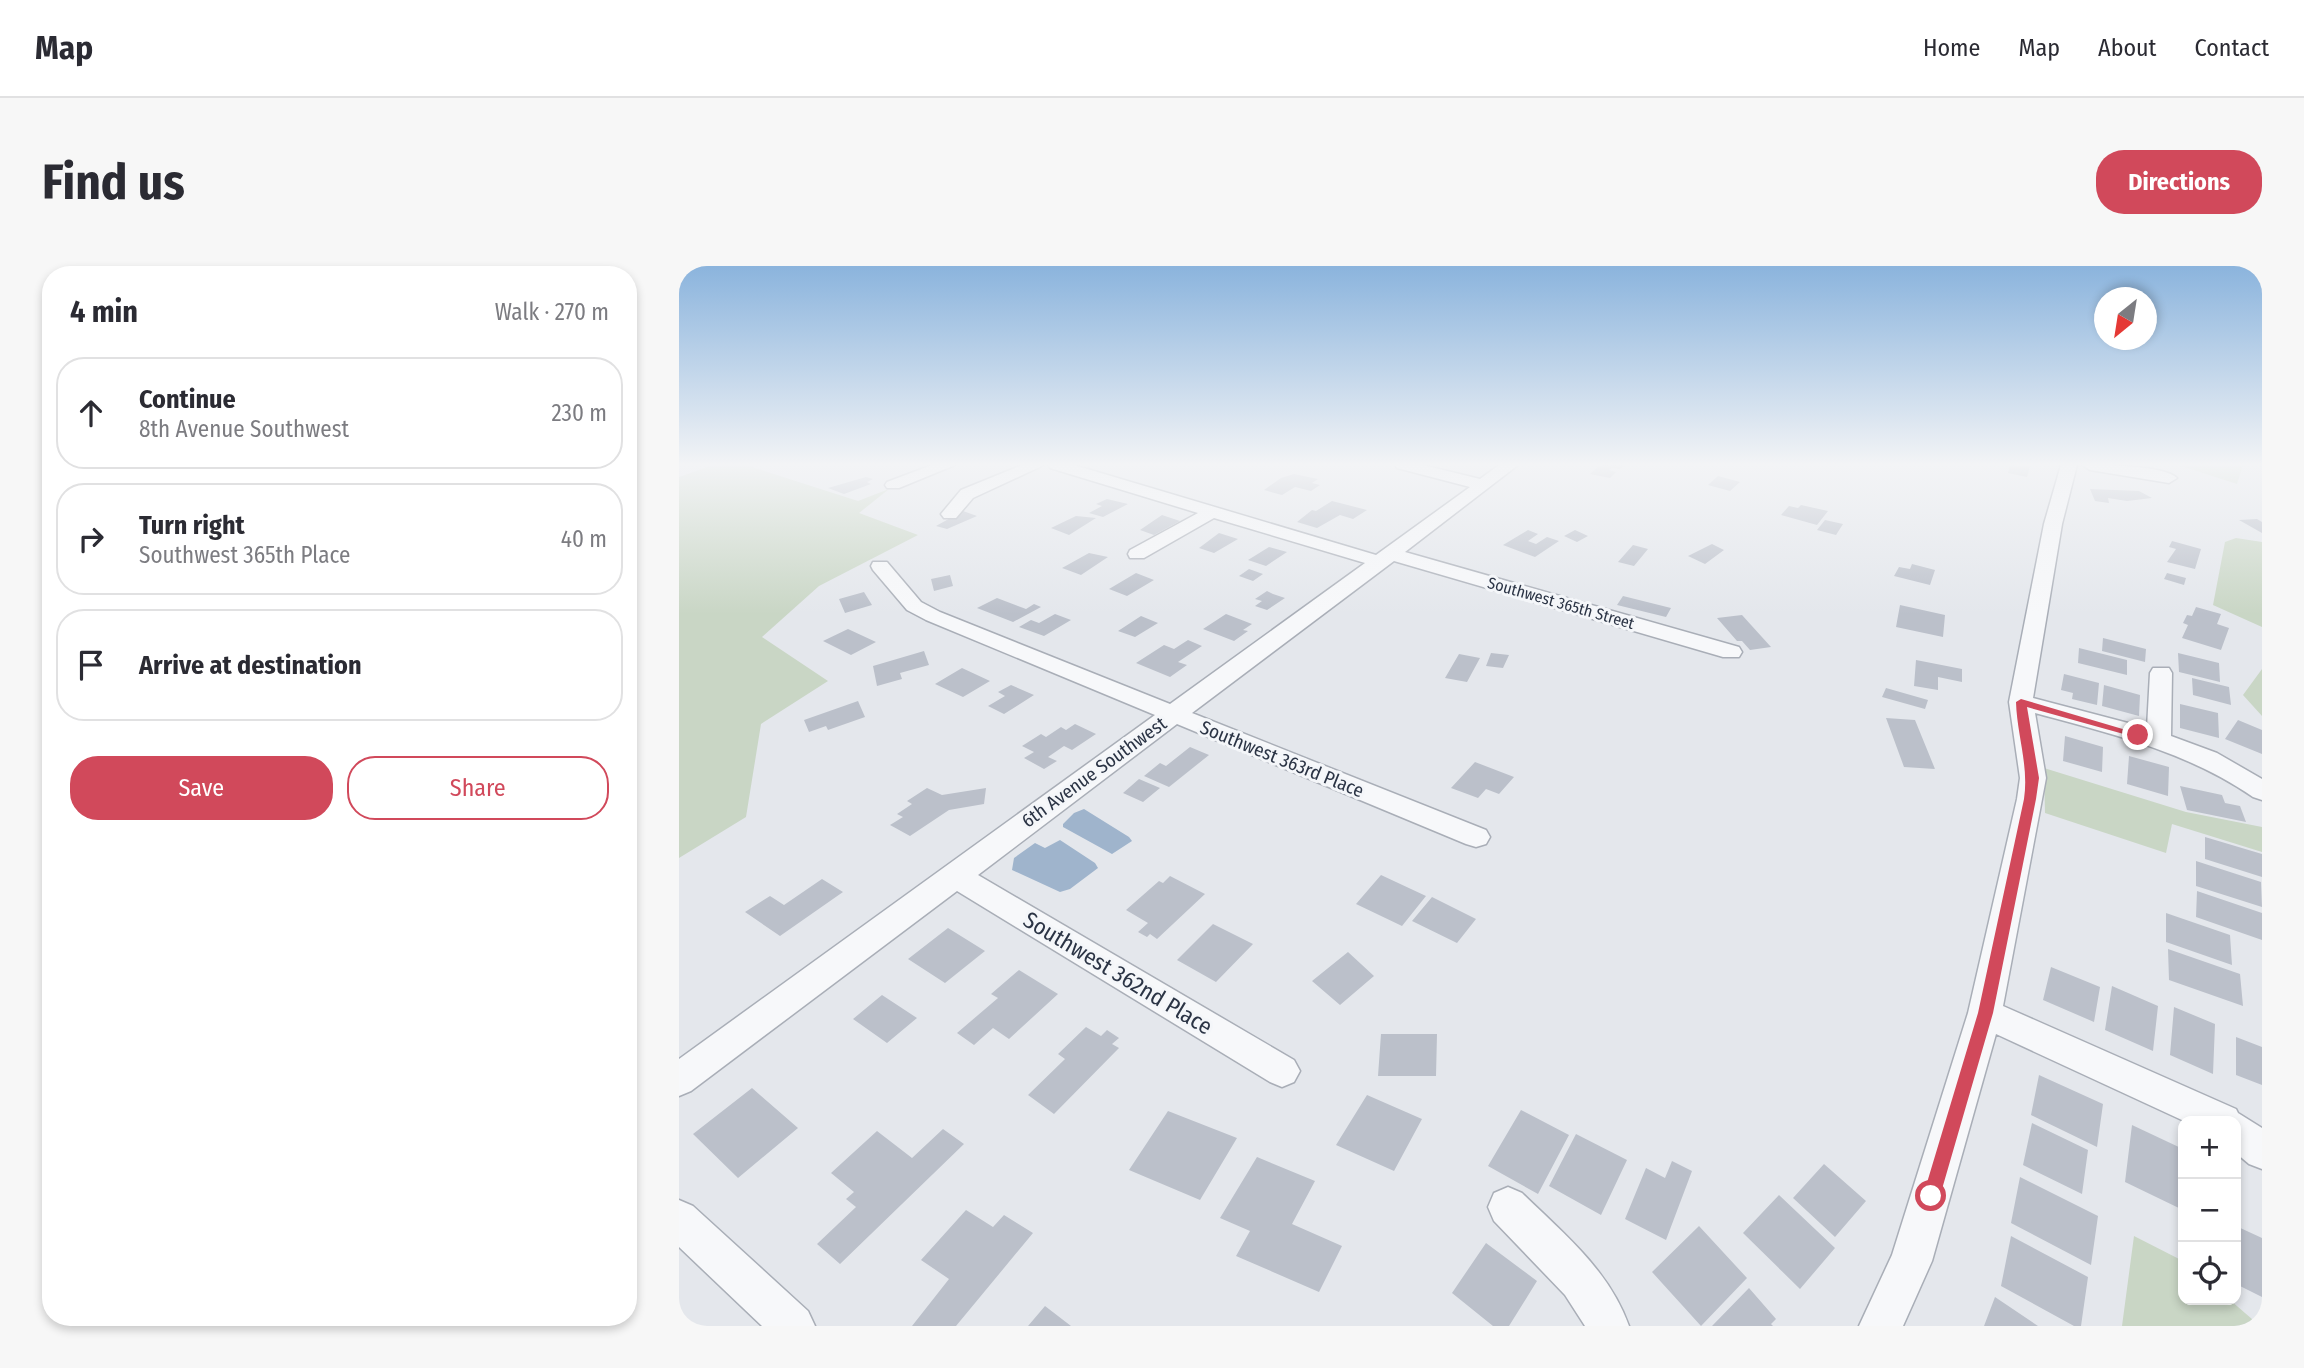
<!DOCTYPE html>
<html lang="en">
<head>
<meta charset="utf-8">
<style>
  :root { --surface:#fff; --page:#f7f7f7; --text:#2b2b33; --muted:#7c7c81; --line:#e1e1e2; --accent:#d1495b }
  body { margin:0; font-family:"Fira Sans Condensed",sans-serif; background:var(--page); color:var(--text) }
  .controls { position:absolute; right:21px; bottom:21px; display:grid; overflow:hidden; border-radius:14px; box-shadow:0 4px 10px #0003 }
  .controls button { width:63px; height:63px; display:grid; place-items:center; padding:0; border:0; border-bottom:2px solid var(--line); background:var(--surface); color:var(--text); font:35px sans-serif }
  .compass { position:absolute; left:1415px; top:21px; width:63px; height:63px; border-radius:50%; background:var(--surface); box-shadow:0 4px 10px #0003; rotate:210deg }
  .stop { position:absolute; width:21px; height:21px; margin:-16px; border:5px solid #d1495b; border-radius:50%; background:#fff }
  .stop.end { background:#d1495b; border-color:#fff; box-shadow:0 2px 7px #0008 }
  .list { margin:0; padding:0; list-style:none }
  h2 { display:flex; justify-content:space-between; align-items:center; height:91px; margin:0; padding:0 28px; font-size:30px }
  h2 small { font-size:23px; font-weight:400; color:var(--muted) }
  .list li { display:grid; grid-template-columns:46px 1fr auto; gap:21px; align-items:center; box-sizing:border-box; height:112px; margin:0 14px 14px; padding:0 14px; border:2px solid var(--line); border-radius:28px }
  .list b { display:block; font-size:26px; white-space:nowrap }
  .list p { margin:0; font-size:23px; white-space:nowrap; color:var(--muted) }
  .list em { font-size:23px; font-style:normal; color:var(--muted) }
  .actions { display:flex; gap:14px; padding:21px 28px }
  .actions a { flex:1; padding:16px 0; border:2px solid var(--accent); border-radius:28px; text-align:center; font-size:24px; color:var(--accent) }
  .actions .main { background:var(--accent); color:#fff }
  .icon { flex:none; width:38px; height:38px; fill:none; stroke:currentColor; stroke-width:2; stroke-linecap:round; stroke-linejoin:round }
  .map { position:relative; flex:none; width:1583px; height:1060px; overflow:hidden; border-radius:28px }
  header { display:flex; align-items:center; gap:42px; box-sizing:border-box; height:98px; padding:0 35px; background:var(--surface); border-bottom:2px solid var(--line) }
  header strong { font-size:33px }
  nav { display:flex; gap:38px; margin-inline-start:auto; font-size:24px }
  .intro { display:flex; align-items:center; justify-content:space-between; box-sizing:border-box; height:168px; padding:0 42px }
  h1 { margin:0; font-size:49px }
  .button { padding:18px 32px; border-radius:28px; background:var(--accent); color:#fff; font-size:24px; font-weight:700 }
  main { display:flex; gap:42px; padding:0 42px }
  aside { flex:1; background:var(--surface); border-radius:28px; box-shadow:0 4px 10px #0003 }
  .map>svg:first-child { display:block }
</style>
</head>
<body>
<header>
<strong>Map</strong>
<nav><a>Home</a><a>Map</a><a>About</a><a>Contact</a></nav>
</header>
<div class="intro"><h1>Find us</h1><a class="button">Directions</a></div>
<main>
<aside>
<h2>4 min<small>Walk · 270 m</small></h2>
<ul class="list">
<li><svg class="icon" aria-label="ahead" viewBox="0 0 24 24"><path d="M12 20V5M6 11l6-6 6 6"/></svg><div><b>Continue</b><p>8th Avenue Southwest</p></div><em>230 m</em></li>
<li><svg class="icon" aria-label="right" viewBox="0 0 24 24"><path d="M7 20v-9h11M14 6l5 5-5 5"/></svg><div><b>Turn right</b><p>Southwest 365th Place</p></div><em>40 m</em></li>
<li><svg class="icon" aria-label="arrive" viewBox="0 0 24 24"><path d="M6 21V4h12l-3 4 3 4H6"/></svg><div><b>Arrive at destination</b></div></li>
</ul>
<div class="actions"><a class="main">Save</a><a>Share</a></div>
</aside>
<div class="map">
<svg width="1583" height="1060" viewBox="0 0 1583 1060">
  <rect width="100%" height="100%" fill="#e4e7ec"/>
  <path fill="#c9d6c5" d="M 34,199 L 67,199 L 179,235 L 210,223 L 180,247 L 239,269 L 140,320 L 83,371 L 149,415 L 82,458 L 67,551 L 0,592 L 0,211 Z
    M 1499,199 L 1564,199 L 1558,218 Z
    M 1557,272 L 1583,276 L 1583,361 L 1534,339 L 1546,276 Z
    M 1583,403 L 1583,450 L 1564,429 Z
    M 1365,502 L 1507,546 L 1583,561 L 1583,586 L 1493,558 L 1487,587 L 1366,547 Z
    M 1455,970 L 1504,995 L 1504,1034 L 1551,1034 L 1581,1060 L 1443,1060 Z"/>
  <path fill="#9fb4cc" d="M 405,543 L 450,571 L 453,575 L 433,588 L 384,561 L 384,558 L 395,547 Z
    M 381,574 L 416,597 L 419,602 L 391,623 L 381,626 L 333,604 L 335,592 L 356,577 L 366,582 Z"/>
  <path fill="#bbc0ca" d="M 921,199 L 945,199 L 941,203 L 933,202 L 930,204 L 937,206 L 931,212 L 911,208 Z
    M 1331,199 L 1351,200 L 1348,211 L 1329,207 Z
    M 615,208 L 639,213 L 633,217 L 641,219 L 632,225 L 616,221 L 603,229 L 585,224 L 602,212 Z
    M 1039,210 L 1061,216 L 1051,225 L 1029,219 Z
    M 187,211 L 194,213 L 188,216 L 192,218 L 165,228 L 149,222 Z
    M 1411,223 L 1460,225 L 1473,232 L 1448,235 L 1429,232 L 1430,237 L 1416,235 Z
    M 428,233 L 449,238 L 424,251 L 410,247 L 423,240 L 417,238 Z
    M 653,235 L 688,244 L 674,253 L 661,249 L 638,262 L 618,256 L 633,244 L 637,245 Z
    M 1122,239 L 1149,245 L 1138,259 L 1102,249 L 1110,240 L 1119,242 Z
    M 284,245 L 298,250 L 268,263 L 257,260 Z
    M 483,249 L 501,255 L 475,269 L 461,264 Z
    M 397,250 L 417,252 L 390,269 L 372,262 Z
    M 1578,253 L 1583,256 L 1583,267 L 1560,254 Z
    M 1146,254 L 1164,258 L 1157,269 L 1138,264 Z
    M 849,264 L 859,268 L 849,275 L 857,278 L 868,271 L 880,275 L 856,291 L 824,279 Z
    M 896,264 L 909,270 L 898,276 L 885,270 Z
    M 540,267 L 559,273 L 535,287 L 520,282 Z
    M 1493,275 L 1522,283 L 1516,303 L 1488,296 L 1497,283 L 1490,281 Z
    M 1033,278 L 1045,284 L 1026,298 L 1009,290 Z
    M 954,279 L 969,283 L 955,300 L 939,296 Z
    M 590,281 L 608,286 L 587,300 L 569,294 Z
    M 410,287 L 429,291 L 402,309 L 383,302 Z
    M 1233,298 L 1256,304 L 1251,319 L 1215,310 L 1220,301 L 1231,303 Z
    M 570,303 L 584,308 L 574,315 L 560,310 Z
    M 457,307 L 475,314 L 448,330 L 430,323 Z
    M 1488,307 L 1507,312 L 1505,319 L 1485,313 Z
    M 271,309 L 274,320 L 255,325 L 252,313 Z
    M 588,325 L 594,328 L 606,332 L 588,344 L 576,340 L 583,335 L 576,333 Z
    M 185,326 L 193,339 L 166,347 L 160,333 Z
    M 944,330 L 992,342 L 987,351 L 938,339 Z
    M 318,332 L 347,343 L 355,338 L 362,341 L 334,356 L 298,342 Z
    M 1221,339 L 1266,349 L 1264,371 L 1217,361 Z
    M 1517,341 L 1542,348 L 1538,358 L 1550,362 L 1542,384 L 1503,372 L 1509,359 L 1504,357 L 1508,349 L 1513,350 Z
    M 376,348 L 392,354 L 365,370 L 340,361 L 352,354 L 360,357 Z
    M 547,348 L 573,358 L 564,364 L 569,365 L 555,375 L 524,363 Z
    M 1063,349 L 1092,381 L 1071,384 L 1063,375 L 1058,375 L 1038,352 Z
    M 462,350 L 479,357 L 456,371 L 439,365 Z
    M 169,363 L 197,376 L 172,389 L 144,375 Z
    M 1424,372 L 1467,383 L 1466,396 L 1423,385 Z
    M 509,374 L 523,380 L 499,396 L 508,399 L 491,411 L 457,397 L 485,379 L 495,383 Z
    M 1400,382 L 1448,394 L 1448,409 L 1399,397 Z
    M 245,385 L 250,399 L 221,407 L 223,413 L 198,420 L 194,400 Z
    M 812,387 L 830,389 L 824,402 L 807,400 Z
    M 1499,387 L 1540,397 L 1541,416 L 1500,406 Z
    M 780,388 L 801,392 L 788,416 L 766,412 Z
    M 1237,394 L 1283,403 L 1283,416 L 1259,411 L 1259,424 L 1235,420 Z
    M 283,402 L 311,415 L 284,431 L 256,418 Z
    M 1385,408 L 1420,417 L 1418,439 L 1393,433 L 1394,427 L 1382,424 Z
    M 1513,412 L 1550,421 L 1552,439 L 1514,429 Z
    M 332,419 L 355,429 L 325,448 L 309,440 L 326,430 L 319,426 Z
    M 1425,419 L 1461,429 L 1460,450 L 1423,440 Z
    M 1207,422 L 1249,434 L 1246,443 L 1203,431 Z
    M 179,435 L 186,451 L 149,464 L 147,460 L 130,466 L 125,454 Z
    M 1501,438 L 1539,447 L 1540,472 L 1501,462 Z
    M 1207,452 L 1236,454 L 1256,503 L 1225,501 Z
    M 1559,454 L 1583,464 L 1583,488 L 1546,473 Z
    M 396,458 L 417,468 L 393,484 L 385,480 L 369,491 L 378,495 L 365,503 L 345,492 L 355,486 L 343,480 L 362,468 L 367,471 L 382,461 L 387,464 Z
    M 1386,470 L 1424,481 L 1423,506 L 1384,495 Z
    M 511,481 L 530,489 L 490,521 L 465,510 L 481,497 L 487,500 Z
    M 1450,490 L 1490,501 L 1489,530 L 1448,518 Z
    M 796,496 L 835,511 L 820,528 L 807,523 L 799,532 L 772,522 Z
    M 460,513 L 481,522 L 464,536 L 444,527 Z
    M 1501,520 L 1543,529 L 1546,537 L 1561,540 L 1567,556 L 1508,544 Z
    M 248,522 L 263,529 L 307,522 L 305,538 L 270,544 L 231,570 L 211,559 L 224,551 L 218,548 L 233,538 L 228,535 Z
    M 1526,571 L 1583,588 L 1583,611 L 1526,593 Z
    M 1517,595 L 1582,616 L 1583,641 L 1517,620 Z
    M 702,609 L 747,630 L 723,660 L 677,638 Z
    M 491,610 L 526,628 L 478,673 L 471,668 L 468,671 L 459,666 L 469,657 L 447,644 L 480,615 L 484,617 Z
    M 143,613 L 164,626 L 101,670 L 66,646 L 91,630 L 105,639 Z
    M 1518,625 L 1583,647 L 1583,674 L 1517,651 Z
    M 753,631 L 797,653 L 778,677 L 733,655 Z
    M 1487,647 L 1551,669 L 1553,699 L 1487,676 Z
    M 534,658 L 574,678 L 537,716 L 498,694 Z
    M 269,662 L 306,685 L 266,717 L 229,693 Z
    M 1489,683 L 1561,708 L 1564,740 L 1490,714 Z
    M 669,686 L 695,710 L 661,739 L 633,715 Z
    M 1372,701 L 1421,721 L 1415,756 L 1364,734 Z
    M 340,704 L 379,728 L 330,773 L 314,762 L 295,779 L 278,767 L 319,732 L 312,728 Z
    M 1433,720 L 1479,740 L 1474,785 L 1426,764 Z
    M 203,729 L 238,752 L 208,777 L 174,753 Z
    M 1495,741 L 1536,758 L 1534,808 L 1491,789 Z
    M 407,761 L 422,770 L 428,764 L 440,772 L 433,778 L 440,782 L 375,848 L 349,829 L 386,793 L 379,788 Z
    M 702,768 L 758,768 L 757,810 L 699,810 Z
    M 1557,771 L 1583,781 L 1583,819 L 1557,809 Z
    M 1360,809 L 1424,838 L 1418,881 L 1352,849 Z
    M 73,822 L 119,862 L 59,912 L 14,868 Z
    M 688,829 L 743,853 L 715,905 L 657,879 Z
    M 842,844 L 890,869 L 859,928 L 809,900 Z
    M 489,845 L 558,872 L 521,934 L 450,904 Z
    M 1353,857 L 1409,884 L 1403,928 L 1344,899 Z
    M 1453,859 L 1504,883 L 1504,944 L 1446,916 Z
    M 264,863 L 285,878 L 161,998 L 138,978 L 177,941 L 167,933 L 175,926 L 152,907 L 198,865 L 233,892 Z
    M 897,868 L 948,894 L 922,949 L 870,920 Z
    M 578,891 L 636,915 L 613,958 L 663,980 L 640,1026 L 557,990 L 571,965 L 541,952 Z
    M 993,895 L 1013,905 L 987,974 L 946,953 L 967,902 L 986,912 Z
    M 1145,898 L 1187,935 L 1156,971 L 1114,932 Z
    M 1341,911 L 1419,950 L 1412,999 L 1332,957 Z
    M 1100,929 L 1156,982 L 1121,1023 L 1064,967 Z
    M 287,944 L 314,961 L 325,949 L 354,967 L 277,1060 L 233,1060 L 270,1013 L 242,994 Z
    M 1020,960 L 1068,1012 L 1022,1060 L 973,1006 Z
    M 1557,960 L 1583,972 L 1583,1031 L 1557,1018 Z
    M 1332,970 L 1409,1011 L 1402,1060 L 1395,1060 L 1322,1020 Z
    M 807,977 L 858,1015 L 830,1060 L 814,1060 L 773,1027 Z
    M 1070,1022 L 1097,1053 L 1092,1058 L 1094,1060 L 1033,1060 Z
    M 1316,1031 L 1359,1060 L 1305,1060 Z
    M 366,1040 L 392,1060 L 349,1060 Z"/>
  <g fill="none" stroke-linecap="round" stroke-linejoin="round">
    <defs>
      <path id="minor" d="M 253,199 L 276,199 L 220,222 L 208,222 L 206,219 L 208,216 Z
        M 343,199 L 365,199 L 294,232 L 277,252 L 265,252 L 262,248 L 282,224 Z
        M 369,199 L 395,199 L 697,289 L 791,221 L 718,202 L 716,199 L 744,199 L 801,213 L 820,199 L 839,199 L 726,286 L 1060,381 L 1063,386 L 1060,391 L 1044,391 L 715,295 L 513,447 L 807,564 L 811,571 L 807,578 L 797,581 L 787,578 L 498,458 L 299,609 L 615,794 L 621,805 L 615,816 L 603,821 L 591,816 L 278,625 L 12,825 L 0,830 L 0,793 L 476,449 L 247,354 L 228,344 L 194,304 L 192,300 L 194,296 L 208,296 L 242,336 L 261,346 L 491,438 L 686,297 L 535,252 L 465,292 L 451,292 L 449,288 L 451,284 L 519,247 L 371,202 Z
        M 1382,199 L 1398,199 L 1383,258 L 1354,432 L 1468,462 L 1471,407 L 1474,402 L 1490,402 L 1493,407 L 1492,470 L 1538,487 L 1583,513 L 1583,534 L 1574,531 C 1507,485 1433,468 1356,447 L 1367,512 L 1324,740 L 1557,843 L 1559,847 L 1583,862 L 1583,903 L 1570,898 L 1557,887 L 1557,855 L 1505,855 L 1317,768 L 1253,995 L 1224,1060 L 1180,1060 L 1213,989 L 1289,747 L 1338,533 L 1341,512 L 1330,436 L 1365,258 Z
        M 1403,199 C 1423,199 1485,199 1498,212 L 1490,217 L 1411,204 Z
        M 829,921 L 843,927 C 885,968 930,1004 950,1060 L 906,1060 L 886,1029 L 815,955 L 809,941 L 815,927 Z
        M 0,934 L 14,940 L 129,1045 L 136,1060 L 83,1060 L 0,981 Z"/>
    </defs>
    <use href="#minor" stroke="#a9aeb7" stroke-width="3"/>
    <use href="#minor" fill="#f7f8fa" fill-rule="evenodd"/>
  </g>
  <linearGradient id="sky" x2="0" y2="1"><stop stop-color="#8bb4dd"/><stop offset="0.57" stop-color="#f3f4f6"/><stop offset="1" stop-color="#f3f4f6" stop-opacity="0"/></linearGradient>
  <rect width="1583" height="348" fill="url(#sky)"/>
  <path fill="#d1495b" d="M 1342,433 L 1464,469 L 1459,472 L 1348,441 L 1360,512 L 1357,533 L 1314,747 L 1261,930 L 1258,936 L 1252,938 L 1246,936 L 1244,930 L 1299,747 L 1345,533 C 1350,500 1338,469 1337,436 Z"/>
  <g text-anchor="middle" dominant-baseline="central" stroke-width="6" stroke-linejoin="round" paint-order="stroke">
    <g font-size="16" fill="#2b3445" stroke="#f4f6f9">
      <text transform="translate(882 337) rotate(16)">Southwest 365th Street</text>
    </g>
    <g font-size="19" fill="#2b3445" stroke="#f4f6f9">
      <text transform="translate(603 493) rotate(22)">Southwest 363rd Place</text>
      <text transform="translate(415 506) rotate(-36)">6th Avenue Southwest</text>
    </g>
    <g font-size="23" fill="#2b3445" stroke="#f4f6f9">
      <text transform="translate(439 707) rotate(31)">Southwest 362nd Place</text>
    </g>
  </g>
</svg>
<div class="controls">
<button>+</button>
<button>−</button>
<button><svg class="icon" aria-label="locate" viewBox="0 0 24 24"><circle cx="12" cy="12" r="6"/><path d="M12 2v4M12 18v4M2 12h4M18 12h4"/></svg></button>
</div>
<svg class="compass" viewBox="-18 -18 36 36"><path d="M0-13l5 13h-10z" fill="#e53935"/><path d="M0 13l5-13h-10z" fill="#7c7c81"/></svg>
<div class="stop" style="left:1252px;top:930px"></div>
<div class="stop end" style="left:1459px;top:469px"></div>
</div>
</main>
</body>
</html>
